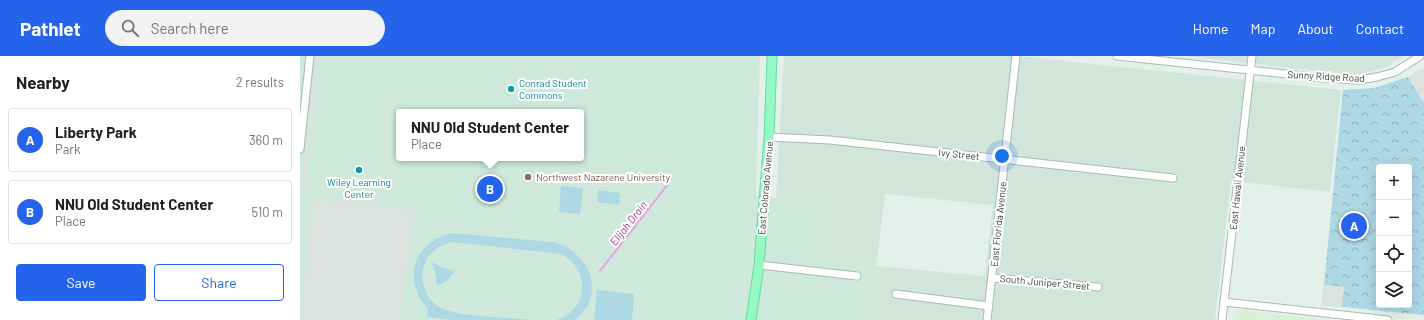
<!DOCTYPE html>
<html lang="en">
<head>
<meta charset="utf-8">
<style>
  :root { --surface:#fff; --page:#f2f2f2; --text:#202124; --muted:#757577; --line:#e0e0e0; --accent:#2563eb }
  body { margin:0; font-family:Barlow,sans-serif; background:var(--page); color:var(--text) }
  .controls { position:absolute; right:12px; bottom:12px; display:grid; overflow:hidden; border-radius:4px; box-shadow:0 4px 16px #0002 }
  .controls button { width:36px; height:36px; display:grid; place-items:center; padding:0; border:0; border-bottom:1px solid var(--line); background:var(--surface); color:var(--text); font:20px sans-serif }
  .you { position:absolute; left:702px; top:100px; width:14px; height:14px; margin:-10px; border:3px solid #fff; border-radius:50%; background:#1a73e8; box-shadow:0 0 0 6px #1a73e833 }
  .badge { display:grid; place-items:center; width:26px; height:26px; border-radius:50%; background:var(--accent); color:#fff; font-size:13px; font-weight:700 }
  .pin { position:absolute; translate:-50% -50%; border:2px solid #fff; box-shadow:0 1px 4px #0006 }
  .popup { position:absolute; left:96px; top:53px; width:188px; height:52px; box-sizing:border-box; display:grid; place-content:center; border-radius:4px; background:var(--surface); filter:drop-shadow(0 1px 3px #0005); font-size:13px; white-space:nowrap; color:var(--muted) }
  .popup b { font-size:15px; color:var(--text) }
  .popup::after { content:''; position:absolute; left:50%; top:100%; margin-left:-8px; border:8px solid transparent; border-top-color:var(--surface) }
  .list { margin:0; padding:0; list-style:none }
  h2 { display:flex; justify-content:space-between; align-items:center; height:52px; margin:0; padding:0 16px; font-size:17px }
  h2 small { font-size:13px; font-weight:400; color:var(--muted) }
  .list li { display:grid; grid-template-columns:26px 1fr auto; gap:12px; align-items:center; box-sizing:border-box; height:64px; margin:0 8px 8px; padding:0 8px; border:1px solid var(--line); border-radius:4px }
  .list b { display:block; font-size:15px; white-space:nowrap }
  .list p { margin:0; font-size:13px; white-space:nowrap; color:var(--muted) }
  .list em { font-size:13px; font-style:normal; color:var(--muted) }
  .actions { display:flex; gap:8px; padding:12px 16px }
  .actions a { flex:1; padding:9px 0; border:1px solid var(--accent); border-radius:4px; text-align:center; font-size:14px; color:var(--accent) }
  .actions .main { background:var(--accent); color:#fff }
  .icon { flex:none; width:22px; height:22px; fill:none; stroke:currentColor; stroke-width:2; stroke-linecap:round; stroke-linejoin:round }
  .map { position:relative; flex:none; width:1124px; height:264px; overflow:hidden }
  header { display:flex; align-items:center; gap:24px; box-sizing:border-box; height:56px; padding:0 20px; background:var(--accent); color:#fff }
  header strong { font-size:19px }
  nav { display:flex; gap:22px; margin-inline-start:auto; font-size:14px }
  .search { width:280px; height:36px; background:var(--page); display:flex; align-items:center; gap:10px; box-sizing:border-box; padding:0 14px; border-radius:22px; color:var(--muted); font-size:15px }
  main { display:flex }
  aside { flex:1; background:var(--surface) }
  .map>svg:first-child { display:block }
</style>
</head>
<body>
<header>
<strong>Pathlet</strong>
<div class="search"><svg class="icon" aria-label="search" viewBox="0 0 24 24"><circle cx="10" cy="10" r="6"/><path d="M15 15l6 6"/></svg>Search here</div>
<nav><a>Home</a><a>Map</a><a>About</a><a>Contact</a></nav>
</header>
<main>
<aside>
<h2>Nearby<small>2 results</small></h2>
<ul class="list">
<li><span class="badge">A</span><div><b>Liberty Park</b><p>Park</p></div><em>360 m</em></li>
<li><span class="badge">B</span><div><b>NNU Old Student Center</b><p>Place</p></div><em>510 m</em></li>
</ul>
<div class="actions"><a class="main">Save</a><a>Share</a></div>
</aside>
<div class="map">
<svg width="1124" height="264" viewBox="0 0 1124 264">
  <defs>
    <pattern id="park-crowns" width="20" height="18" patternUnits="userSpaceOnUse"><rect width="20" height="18" fill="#aed8e4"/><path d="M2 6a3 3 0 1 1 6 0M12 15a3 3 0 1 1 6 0" fill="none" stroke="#8eb1ba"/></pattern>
  </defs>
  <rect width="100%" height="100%" fill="#e4f1ea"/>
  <path fill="#d2e5da" d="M 484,0 L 718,0 L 1041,34 L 1030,136 L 931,125 L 915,264 L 570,264 L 576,210 L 685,220 L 693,149 L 585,138 L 577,204 L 520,197 L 476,142 Z
    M 885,0 L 1103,0 L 1085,12 L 1054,19 Z"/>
  <path fill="#cee9db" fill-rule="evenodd" d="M 0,0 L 460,0 L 456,140 L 525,147 L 520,197 L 577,204 L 570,264 L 0,264 ZM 99,56 L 281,56 L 281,102 L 99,102 Z"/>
  <path fill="#daf1d7" d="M 942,254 L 1025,264 L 934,264 L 935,258 Z"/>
  <path fill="#aed8e4" d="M 261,130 L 283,132 L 280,158 L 259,156 Z
    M 298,134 L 320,137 L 319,149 L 297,146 Z
    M 152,177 L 252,186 C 289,194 308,238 275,264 L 256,264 C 289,254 291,213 261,198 L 153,186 C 139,189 128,196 124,210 C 119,226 126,244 141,252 C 160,261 212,262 235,264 L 152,264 L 127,261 L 128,253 C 101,223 114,186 152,177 Z
    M 133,206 L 136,209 L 154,215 C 150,223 145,228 137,229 L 134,211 L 131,208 Z
    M 297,234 L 334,238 L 332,264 L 294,264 Z"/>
  <path fill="url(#park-crowns)" fill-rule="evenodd" d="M 1108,21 L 1124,47 L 1124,259 L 1022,249 L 1043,34 L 1074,32 ZM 1079,111 L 1109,111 L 1109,249 L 1079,249 Z"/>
  <path fill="#dce2de" d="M 16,0 L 20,0 L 5,135 L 1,137 Z
    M 1124,11 L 1124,47 L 1108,21 Z
    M 13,142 L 116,154 L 100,264 L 0,264 Z
    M 1024,229 L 1044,231 L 1042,251 L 1022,249 Z"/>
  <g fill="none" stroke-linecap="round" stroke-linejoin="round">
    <path stroke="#eba2df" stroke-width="2" d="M 300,215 L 368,128"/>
    <defs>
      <path id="minor" d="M 817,0 L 1023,22 L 1059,24 L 1077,21 L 1095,16 L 1120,0
        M 469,81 L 530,84 L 873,122
        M 0,93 L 10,0
        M 459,209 L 557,220
        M 693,222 L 798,231
        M 596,238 L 689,250
        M 924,246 L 1088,264
        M 687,264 L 716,0
        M 922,264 L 952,0"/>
      <path id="major" d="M 451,264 L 459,209 L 469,81 L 472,0"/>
    </defs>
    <use href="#minor" stroke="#a7bcb0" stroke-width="9"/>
    <use href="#major" stroke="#66dc9d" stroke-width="11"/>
    <use href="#minor" stroke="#fff" stroke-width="7"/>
    <use href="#major" stroke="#95f8c5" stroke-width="9"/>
  </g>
  <g fill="#0f9aa8" stroke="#fff" stroke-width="1.5">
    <circle cx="211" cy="33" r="4"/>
    <circle cx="59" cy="114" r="4"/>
  </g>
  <circle fill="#8d6e63" stroke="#fff" stroke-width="1.5" cx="228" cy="121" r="4"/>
  <g text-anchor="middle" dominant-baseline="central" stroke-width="4" stroke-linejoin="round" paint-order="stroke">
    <g font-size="10" fill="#34423a" stroke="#fff">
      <text transform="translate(1026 20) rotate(3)">Sunny Ridge Road</text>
      <text transform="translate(659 98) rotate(6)">Ivy Street</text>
      <text transform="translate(465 132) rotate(-85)">East Colorado Avenue</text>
      <text transform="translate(937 132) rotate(-84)">East Hawaii Avenue</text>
      <text transform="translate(698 168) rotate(-84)">East Florida Avenue</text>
      <text transform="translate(745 226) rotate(5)">South Juniper Street</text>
    </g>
    <g font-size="10" fill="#0d838f" stroke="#fff" text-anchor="start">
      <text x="219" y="27">Conrad Student<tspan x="219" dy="12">Commons</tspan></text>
      <text x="59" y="126" text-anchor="middle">Wiley Learning<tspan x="59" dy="12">Center</tspan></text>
    </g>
    <g font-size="10" fill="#785e54" stroke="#fff" text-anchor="start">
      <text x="236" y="121">Northwest Nazarene University</text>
    </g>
    <g font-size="11" font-style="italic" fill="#a83492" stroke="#fff">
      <text transform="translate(328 167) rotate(-52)">Elijah Drain</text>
    </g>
  </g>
</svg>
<div class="controls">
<button>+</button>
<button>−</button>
<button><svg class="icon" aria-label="locate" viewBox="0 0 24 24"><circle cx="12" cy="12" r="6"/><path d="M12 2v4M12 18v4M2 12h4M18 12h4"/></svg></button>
<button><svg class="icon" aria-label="layers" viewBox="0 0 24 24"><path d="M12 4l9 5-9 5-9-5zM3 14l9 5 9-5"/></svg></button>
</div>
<div class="you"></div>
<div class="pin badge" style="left:1054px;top:170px">A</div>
<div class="pin badge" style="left:190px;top:133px">B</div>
<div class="popup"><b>NNU Old Student Center</b>Place</div>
</div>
</main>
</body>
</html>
